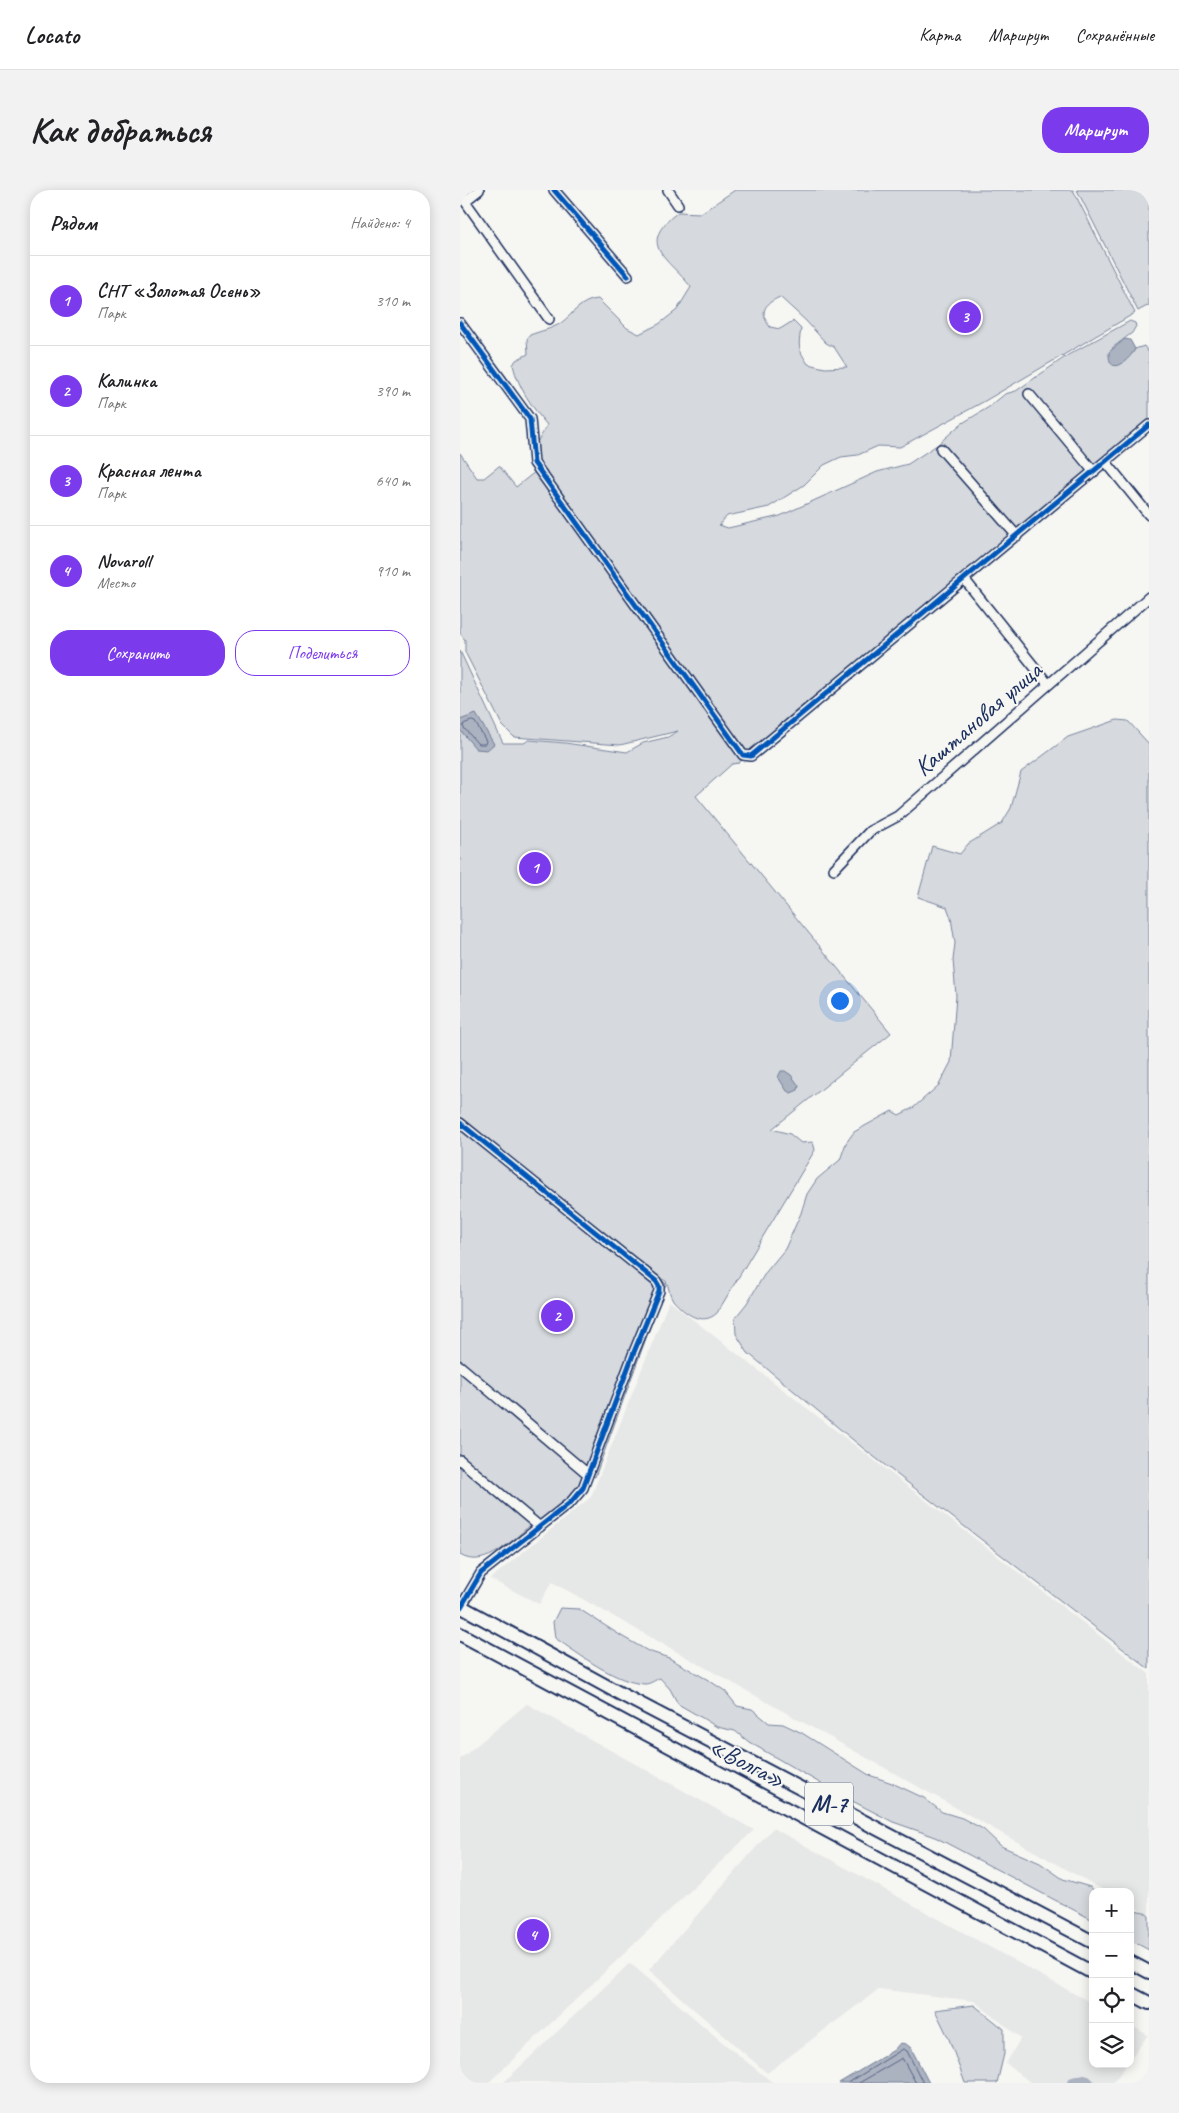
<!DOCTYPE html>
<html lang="ru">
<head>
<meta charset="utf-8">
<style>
  :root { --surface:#fff; --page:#f2f2f2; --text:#202124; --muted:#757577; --line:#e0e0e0; --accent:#7c3aed }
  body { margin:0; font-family:Caveat,sans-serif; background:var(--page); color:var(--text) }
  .controls { position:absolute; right:15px; bottom:15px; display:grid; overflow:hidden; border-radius:10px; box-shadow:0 2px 12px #0003 }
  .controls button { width:45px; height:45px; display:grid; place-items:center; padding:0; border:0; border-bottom:1px solid var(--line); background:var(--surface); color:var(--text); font:25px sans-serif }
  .you { position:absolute; left:379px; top:810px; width:18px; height:18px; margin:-12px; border:4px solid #fff; border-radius:50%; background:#1a73e8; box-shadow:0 0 0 8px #1a73e833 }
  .badge { display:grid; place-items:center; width:32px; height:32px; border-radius:50%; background:var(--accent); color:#fff; font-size:16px; font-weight:700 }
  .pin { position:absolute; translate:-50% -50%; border:2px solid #fff; box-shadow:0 1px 5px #0006 }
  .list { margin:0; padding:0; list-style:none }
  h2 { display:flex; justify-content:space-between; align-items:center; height:65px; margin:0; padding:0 20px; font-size:21px }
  h2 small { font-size:16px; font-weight:400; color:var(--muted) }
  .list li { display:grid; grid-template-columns:32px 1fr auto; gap:15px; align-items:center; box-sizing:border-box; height:90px; padding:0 20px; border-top:1px solid var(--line) }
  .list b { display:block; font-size:19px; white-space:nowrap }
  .list p { margin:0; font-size:16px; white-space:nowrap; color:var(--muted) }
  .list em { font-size:16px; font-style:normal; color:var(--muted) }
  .actions { display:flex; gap:10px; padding:15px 20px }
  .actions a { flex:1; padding:11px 0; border:1px solid var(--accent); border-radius:20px; text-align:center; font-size:18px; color:var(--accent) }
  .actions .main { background:var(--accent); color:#fff }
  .icon { flex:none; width:28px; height:28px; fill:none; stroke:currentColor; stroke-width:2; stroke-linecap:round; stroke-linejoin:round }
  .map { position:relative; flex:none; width:689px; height:1893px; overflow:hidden; border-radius:20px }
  header { display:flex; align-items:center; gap:30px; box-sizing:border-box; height:70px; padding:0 25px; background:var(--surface); border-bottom:1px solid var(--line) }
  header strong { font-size:24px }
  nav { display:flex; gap:28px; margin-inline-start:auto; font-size:18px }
  .intro { display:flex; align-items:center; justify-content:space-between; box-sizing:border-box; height:120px; padding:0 30px }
  h1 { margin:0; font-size:35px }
  .button { padding:12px 22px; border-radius:20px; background:var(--accent); color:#fff; font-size:18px; font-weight:700 }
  main { display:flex; gap:30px; padding:0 30px }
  aside { flex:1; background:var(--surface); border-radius:20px; box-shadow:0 2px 12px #0003 }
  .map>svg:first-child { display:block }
</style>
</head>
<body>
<header>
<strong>Locato</strong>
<nav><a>Карта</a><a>Маршрут</a><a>Сохранённые</a></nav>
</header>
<div class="intro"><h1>Как добраться</h1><a class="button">Маршрут</a></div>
<main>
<aside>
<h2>Рядом<small>Найдено: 4</small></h2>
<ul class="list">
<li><span class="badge">1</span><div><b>СНТ «Золотая Осень»</b><p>Парк</p></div><em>310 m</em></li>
<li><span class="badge">2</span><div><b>Калинка</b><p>Парк</p></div><em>390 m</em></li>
<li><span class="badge">3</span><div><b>Красная лента</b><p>Парк</p></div><em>640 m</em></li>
<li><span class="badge">4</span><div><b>Novaroll</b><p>Место</p></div><em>910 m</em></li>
</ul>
<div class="actions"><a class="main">Сохранить</a><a>Поделиться</a></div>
</aside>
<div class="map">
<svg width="689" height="1893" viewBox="0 0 689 1893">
  <rect width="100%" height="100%" fill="#f6f6f2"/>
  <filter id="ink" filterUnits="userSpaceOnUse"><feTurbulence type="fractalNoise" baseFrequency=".02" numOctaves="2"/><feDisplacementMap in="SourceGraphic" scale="10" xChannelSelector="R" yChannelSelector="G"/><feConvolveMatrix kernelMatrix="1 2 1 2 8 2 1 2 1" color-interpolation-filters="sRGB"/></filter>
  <g filter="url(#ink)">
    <path fill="#e6e7e7" d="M 209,1111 L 689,1484 L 689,1725 L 670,1714 L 670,1702 L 647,1702 L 92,1392 L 79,1414 L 30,1389 L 131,1307 Z
      M 67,1514 L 294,1640 L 28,1893 L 14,1893 L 0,1878 L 0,1569 Z
      M 313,1638 L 633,1814 L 633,1874 L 667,1874 L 653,1893 L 571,1893 L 546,1873 L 561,1848 L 514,1811 L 419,1799 L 307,1883 L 189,1780 Z
      M 170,1773 L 262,1852 L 313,1893 L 44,1892 Z
      M 670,1835 L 688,1845 L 670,1869 Z"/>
    <path fill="#d6d9dd" stroke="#78849e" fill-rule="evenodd" d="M 275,0 L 613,0 L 675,123 L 523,212 L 440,257 L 418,256 L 398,265 L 381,267 L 364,275 L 344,295 L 309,317 L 267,326 L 259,335 L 268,338 L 320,326 L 417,282 L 448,274 L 477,255 L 501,234 L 529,217 L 545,204 L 556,201 L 608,165 L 670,131 L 675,133 L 676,136 L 672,143 L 652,158 L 672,164 L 675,159 L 684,156 L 689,163 L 689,231 L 446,434 L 337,520 L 286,564 L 76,273 C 74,248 78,254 87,235 C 72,217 58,197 53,175 L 56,170 L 68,164 L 67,149 L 70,145 C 80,141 92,139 101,133 C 113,124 121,110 138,109 L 167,138 L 179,144 L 199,134 L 217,120 L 231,97 C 208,68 175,55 218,22 L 241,23 ZM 320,107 L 346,131 L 366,153 L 374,157 L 387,177 L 365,178 L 348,174 C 338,159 338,157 341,139 L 333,131 L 320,139 L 310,137 C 299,122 304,114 320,107 Z
      M 617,0 L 689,0 L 689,115 L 678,121 Z
      M 0,263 L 17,288 L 24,288 L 39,276 L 56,297 L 76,281 L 283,569 L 279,573 L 272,574 L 236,606 L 431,843 L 312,939 L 330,944 L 341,953 L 353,952 L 355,960 L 257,1123 C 242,1137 224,1123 213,1110 C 209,1104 209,1097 206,1091 L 200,1088 L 206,1094 L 135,1287 L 128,1284 L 123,1298 L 80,1337 L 74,1332 C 55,1347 26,1381 0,1365 L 0,461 L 43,553 L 64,553 L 69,550 L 105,553 L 167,562 L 183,553 L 208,547 L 218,541 L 160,555 L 54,547 L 42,535 L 5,462 L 5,450 L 0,443 Z
      M 657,530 L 668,531 L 689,554 L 689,1479 L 404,1259 L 288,1163 L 276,1144 L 275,1128 L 287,1113 L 306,1082 L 325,1059 L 341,1023 L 347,1004 L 357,989 L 380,970 L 386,953 L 394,942 L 432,921 L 439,925 L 453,918 L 479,895 L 491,872 L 496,806 L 493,770 L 495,753 L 491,728 L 487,717 L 458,707 L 472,656 L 500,664 L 508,654 L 542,633 L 551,618 L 561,582 L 608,547 Z
      M 100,1418 L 119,1419 L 163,1447 L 188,1461 L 209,1468 L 250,1491 L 265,1501 L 277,1516 L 292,1519 L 309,1533 L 323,1534 L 342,1543 L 409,1585 L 432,1593 L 464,1608 L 482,1622 L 502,1628 L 523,1639 L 541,1656 L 580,1673 L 603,1689 L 630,1697 L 636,1702 L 633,1702 L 633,1730 L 473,1646 L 433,1632 L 377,1603 L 289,1552 L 275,1541 L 257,1537 L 244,1529 L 218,1514 L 210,1499 L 200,1488 C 195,1490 190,1494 185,1494 C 156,1493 119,1464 95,1448 L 93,1432 Z
      M 670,1719 L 684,1722 L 689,1726 L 689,1760 L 670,1750 Z
      M 514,1815 L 544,1839 L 544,1864 L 537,1893 L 505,1893 L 489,1849 L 475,1820 Z"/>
    <path fill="#abb2c0" stroke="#717e99" d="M 665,149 L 670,150 L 675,159 C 669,171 648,188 649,162 Z
      M 16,524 L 34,554 L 27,560 L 16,559 L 0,540 L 0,530 Z
      M 321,881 L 325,881 L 331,885 L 339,896 L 338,900 L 331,903 L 327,901 L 318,887 Z
      M 440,1853 L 446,1854 L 451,1858 L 469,1893 L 379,1893 L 434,1860 Z"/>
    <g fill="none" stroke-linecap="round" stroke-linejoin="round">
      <path stroke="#556385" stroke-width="1" d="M 12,531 L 15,532 L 26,551 L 25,554 L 18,554 L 3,537 L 4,534 Z
        M 388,1893 L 443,1859 L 447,1861 L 463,1893
        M 399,1893 L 442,1868 L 456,1893"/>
      <path stroke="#abb2c0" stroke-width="12" d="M 613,1893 L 624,1890 L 628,1893"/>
      <defs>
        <path id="minor" d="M 94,0 L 168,86
          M 208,0 L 218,15
          M 0,4 L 89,129
          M 5,11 L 19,0
          M 0,133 L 70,229 L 74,273 L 283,565 L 291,566 L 689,235
          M 569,204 L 634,282
          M 481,259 L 557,346
          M 646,272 L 689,325
          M 505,390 L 588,494
          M 374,679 L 410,641 L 438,626 L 689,407
          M 0,933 L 196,1091 L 199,1096 L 199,1101 L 174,1162 L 123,1298 L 111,1312 L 21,1383 L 1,1417
          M 0,1176 L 128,1284
          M 0,1270 L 80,1337"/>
        <path id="highway" d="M 0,1416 L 159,1503 L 633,1752
          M 0,1444 L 633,1783
          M 670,1772 L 689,1782
          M 670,1803 L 689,1813"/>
      </defs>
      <use href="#minor" stroke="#1b2f5e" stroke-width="12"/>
      <use href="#highway" stroke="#1b2f5e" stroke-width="16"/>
      <use href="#minor" stroke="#f6f6f2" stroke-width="9"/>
      <use href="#highway" stroke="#f6f6f2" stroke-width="12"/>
      <defs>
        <path id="cycleway" d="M 94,0 L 168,86
          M 0,133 L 70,229 L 74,273 L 283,565 L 291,566 L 689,235
          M 0,933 L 196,1091 L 199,1096 L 199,1101 L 174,1162 L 123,1298 L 111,1312 L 21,1383 L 1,1417"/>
      </defs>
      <use href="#cycleway" stroke="#f6f6f2" stroke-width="8"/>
      <use href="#cycleway" stroke="#0057b8" stroke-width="5"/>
    </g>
  </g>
  <g text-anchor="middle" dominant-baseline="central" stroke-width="4" stroke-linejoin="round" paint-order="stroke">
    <rect fill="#f6f6f2" stroke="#5d6b8a" stroke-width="1" x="345" y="1592.5" width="48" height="43" rx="4"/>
    <g font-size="24" font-weight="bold" fill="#1b2f5e">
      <text x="369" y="1614">М-7</text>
    </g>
    <g font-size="25" fill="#1b2f5e" stroke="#f6f6f2">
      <text transform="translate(518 529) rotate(-41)">Каштановая улица</text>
      <text transform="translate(287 1573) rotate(28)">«Волга»</text>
    </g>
  </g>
</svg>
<div class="controls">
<button>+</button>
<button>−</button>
<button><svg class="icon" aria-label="locate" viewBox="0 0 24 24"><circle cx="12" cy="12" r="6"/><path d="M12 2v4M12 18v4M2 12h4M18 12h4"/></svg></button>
<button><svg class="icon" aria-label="layers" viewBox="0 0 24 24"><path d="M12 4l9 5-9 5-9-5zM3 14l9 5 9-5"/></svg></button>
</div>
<div class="you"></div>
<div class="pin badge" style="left:75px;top:678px">1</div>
<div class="pin badge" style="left:97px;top:1126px">2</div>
<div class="pin badge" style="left:505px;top:127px">3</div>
<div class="pin badge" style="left:73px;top:1745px">4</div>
</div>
</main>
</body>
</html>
